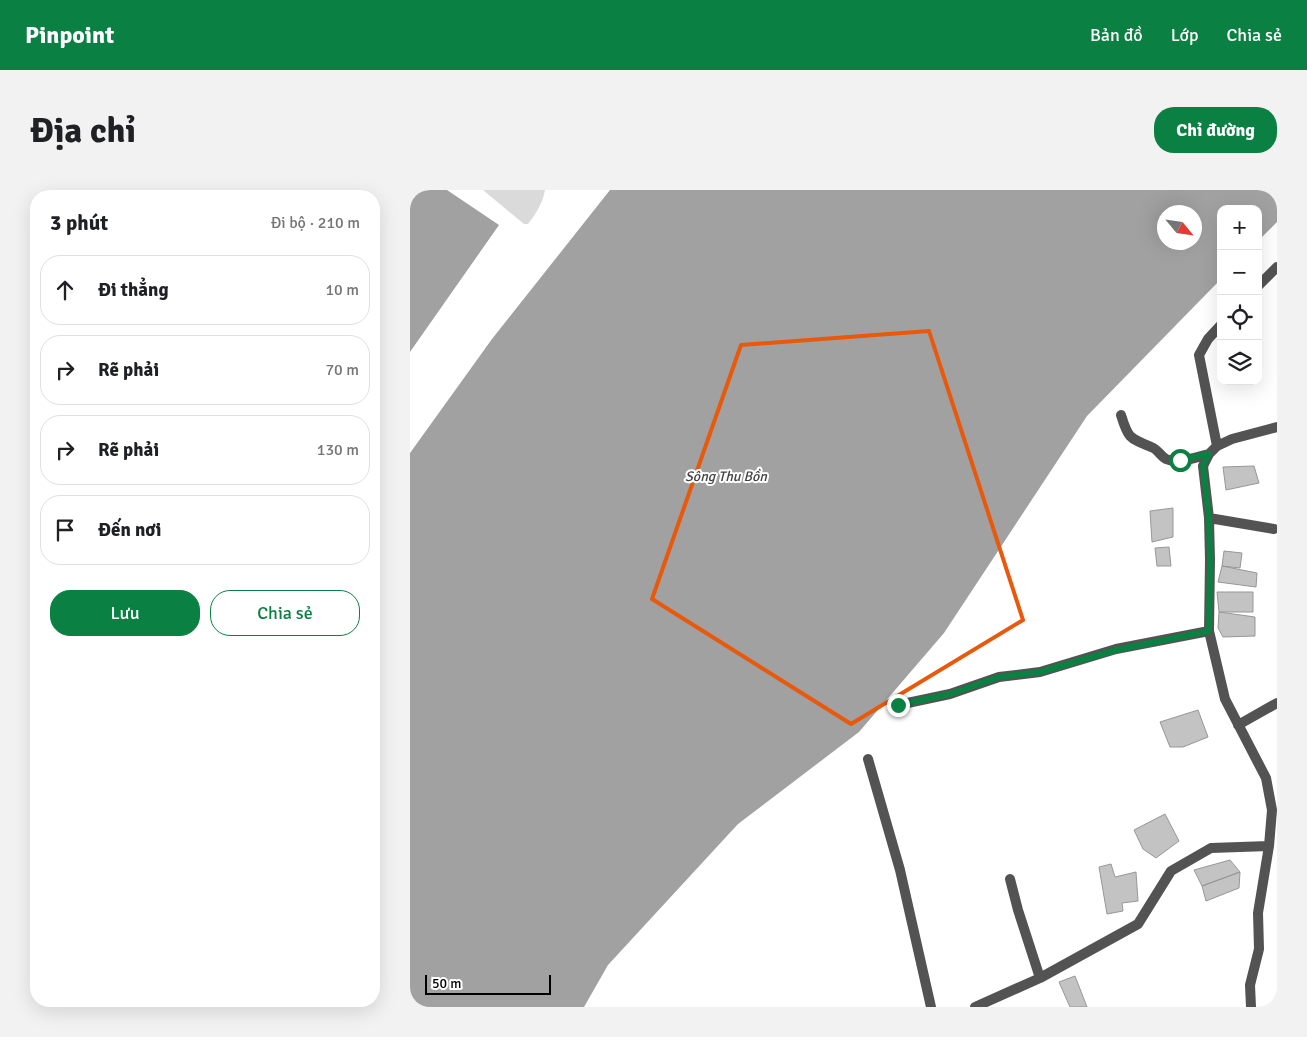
<!DOCTYPE html>
<html lang="vi">
<head>
<meta charset="utf-8">
<style>
  :root { --surface:#fff; --page:#f2f2f2; --text:#202124; --muted:#757577; --line:#e0e0e0; --accent:#0b8043 }
  body { margin:0; font-family:Signika,sans-serif; background:var(--page); color:var(--text) }
  .controls { position:absolute; right:15px; top:15px; display:grid; overflow:hidden; border-radius:10px; box-shadow:0 5px 20px #0002 }
  .controls button { width:45px; height:45px; display:grid; place-items:center; padding:0; border:0; border-bottom:1px solid var(--line); background:var(--surface); color:var(--text); font:25px sans-serif }
  .compass { position:absolute; left:747px; top:15px; width:45px; height:45px; border-radius:50%; background:var(--surface); box-shadow:0 5px 20px #0002; rotate:119deg }
  .scale { position:absolute; left:15px; bottom:12px; width:126px; box-sizing:border-box; padding-left:5px; border:2px solid #000; border-top:0; font-size:14px; line-height:18px; white-space:nowrap; color:#000; -webkit-text-stroke:4px #fff; paint-order:stroke }
  .stop { position:absolute; width:15px; height:15px; margin:-11px; border:4px solid #0b8043; border-radius:50%; background:#fff }
  .stop.end { background:#0b8043; border-color:#fff; box-shadow:0 1px 5px #0008 }
  .list { margin:0; padding:0; list-style:none }
  h2 { display:flex; justify-content:space-between; align-items:center; height:65px; margin:0; padding:0 20px; font-size:21px }
  h2 small { font-size:16px; font-weight:400; color:var(--muted) }
  .list li { display:grid; grid-template-columns:32px 1fr auto; gap:15px; align-items:center; box-sizing:border-box; height:70px; margin:0 10px 10px; padding:0 10px; border:1px solid var(--line); border-radius:20px }
  .list b { display:block; font-size:19px; white-space:nowrap }
  .list em { font-size:16px; font-style:normal; color:var(--muted) }
  .actions { display:flex; gap:10px; padding:15px 20px }
  .actions a { flex:1; padding:11px 0; border:1px solid var(--accent); border-radius:20px; text-align:center; font-size:18px; color:var(--accent) }
  .actions .main { background:var(--accent); color:#fff }
  .icon { flex:none; width:28px; height:28px; fill:none; stroke:currentColor; stroke-width:2; stroke-linecap:round; stroke-linejoin:round }
  .map { position:relative; flex:none; width:867px; height:817px; overflow:hidden; border-radius:20px }
  header { display:flex; align-items:center; gap:30px; box-sizing:border-box; height:70px; padding:0 25px; background:var(--accent); color:#fff }
  header strong { font-size:24px }
  nav { display:flex; gap:28px; margin-inline-start:auto; font-size:18px }
  .intro { display:flex; align-items:center; justify-content:space-between; box-sizing:border-box; height:120px; padding:0 30px }
  h1 { margin:0; font-size:35px }
  .button { padding:12px 22px; border-radius:20px; background:var(--accent); color:#fff; font-size:18px; font-weight:700 }
  main { display:flex; gap:30px; padding:0 30px }
  aside { flex:1; background:var(--surface); border-radius:20px; box-shadow:0 5px 20px #0002 }
  .map>svg:first-child { display:block }
</style>
</head>
<body>
<header>
<strong>Pinpoint</strong>
<nav><a>Bản đồ</a><a>Lớp</a><a>Chia sẻ</a></nav>
</header>
<div class="intro"><h1>Địa chỉ</h1><a class="button">Chỉ đường</a></div>
<main>
<aside>
<h2>3 phút<small>Đi bộ · 210 m</small></h2>
<ul class="list">
<li><svg class="icon" aria-label="ahead" viewBox="0 0 24 24"><path d="M12 20V5M6 11l6-6 6 6"/></svg><div><b>Đi thẳng</b></div><em>10 m</em></li>
<li><svg class="icon" aria-label="right" viewBox="0 0 24 24"><path d="M7 20v-9h11M14 6l5 5-5 5"/></svg><div><b>Rẽ phải</b></div><em>70 m</em></li>
<li><svg class="icon" aria-label="right" viewBox="0 0 24 24"><path d="M7 20v-9h11M14 6l5 5-5 5"/></svg><div><b>Rẽ phải</b></div><em>130 m</em></li>
<li><svg class="icon" aria-label="arrive" viewBox="0 0 24 24"><path d="M6 21V4h12l-3 4 3 4H6"/></svg><div><b>Đến nơi</b></div></li>
</ul>
<div class="actions"><a class="main">Lưu</a><a>Chia sẻ</a></div>
</aside>
<div class="map">
<svg width="867" height="817" viewBox="0 0 867 817">
  <rect width="100%" height="100%" fill="#fff"/>
  <path fill="#dadada" d="M 73,0 L 135,0 C 133,12 126,24 118,34 L 114,34 Z"/>
  <path fill="#a1a1a1" fill-rule="evenodd" d="M 0,0 L 37,0 L 89,35 L 0,162 Z
    M 200,0 L 867,0 L 867,32 L 848,51 L 848,19 L 811,19 L 811,89 L 677,226 L 534,443 L 449,542 L 328,634 L 198,775 L 174,817 L 0,817 L 0,263 L 82,149 ZM 754,22 L 784,22 L 784,52 L 754,52 Z"/>
  <path fill="#c3c3c3" stroke="#979797" d="M 844,276 L 849,293 L 816,300 L 813,277 Z
    M 763,318 L 763,347 L 742,352 L 740,321 Z
    M 759,357 L 761,376 L 747,376 L 745,358 Z
    M 814,361 L 832,363 L 830,378 L 812,376 Z
    M 812,376 L 847,383 L 846,397 L 808,392 Z
    M 807,402 L 843,402 L 843,422 L 809,422 Z
    M 809,422 L 845,427 L 845,446 L 813,447 L 808,438 Z
    M 788,520 L 798,547 L 773,557 L 760,557 L 750,532 Z
    M 755,624 L 769,651 L 746,668 L 733,659 L 724,640 Z
    M 820,670 L 830,682 L 792,696 L 784,680 Z
    M 701,674 L 705,687 L 726,682 L 728,711 L 712,713 L 713,721 L 697,724 L 689,677 Z
    M 830,682 L 829,698 L 796,711 L 792,696 Z
    M 665,786 L 677,817 L 660,817 L 649,792 Z"/>
  <g fill="none" stroke-linecap="round" stroke-linejoin="round">
    <path stroke="#535353" stroke-width="10" d="M 848,96 L 867,77
      M 711,225 C 718,248 719,248 741,257 C 748,259 750,266 756,269 C 767,274 788,267 799,264
      M 807,256 L 789,165 L 798,149 L 811,135
      M 799,328 L 864,339
      M 488,515 L 540,504 L 589,487 L 630,482 L 706,459 L 799,441
      M 828,535 L 867,513
      M 458,569 L 490,680 L 521,817
      M 600,689 L 608,720 L 630,788
      M 565,817 L 630,788 L 728,734 L 761,681 L 801,658 L 859,656
      M 841,817 L 840,795 L 849,759 L 848,723 L 859,656 L 862,620 L 856,588 L 815,509 L 799,441 L 800,370 L 799,328 L 793,276 L 799,264 L 807,256 L 822,249 L 867,237"/>
  </g>
  <g fill="none" stroke-linecap="round" stroke-linejoin="round">
    <path stroke="#0b8043" stroke-width="6" d="M 488,515 L 540,504 L 589,487 L 630,482 L 706,460 L 799,441 L 800,370 L 799,328 L 793,276 L 799,264 L 770,270"/>
  </g>
  <path fill="none" stroke="#e8590c" stroke-width="4" stroke-linejoin="round" d="M 519,141 L 613,430 L 441,534 L 242,409 L 331,155 Z"/>
  <g text-anchor="middle" dominant-baseline="central" stroke-width="4" stroke-linejoin="round" paint-order="stroke">
    <g font-size="14" font-style="italic" fill="#424242" stroke="#fff">
      <text x="316" y="286">Sông Thu Bồn</text>
    </g>
  </g>
</svg>
<div class="controls">
<button>+</button>
<button>−</button>
<button><svg class="icon" aria-label="locate" viewBox="0 0 24 24"><circle cx="12" cy="12" r="6"/><path d="M12 2v4M12 18v4M2 12h4M18 12h4"/></svg></button>
<button><svg class="icon" aria-label="layers" viewBox="0 0 24 24"><path d="M12 4l9 5-9 5-9-5zM3 14l9 5 9-5"/></svg></button>
</div>
<svg class="compass" viewBox="-18 -18 36 36"><path d="M0-13l5 13h-10z" fill="#e53935"/><path d="M0 13l5-13h-10z" fill="#757577"/></svg>
<div class="scale">50 m</div>
<div class="stop" style="left:770px;top:270px"></div>
<div class="stop end" style="left:488px;top:515px"></div>
</div>
</main>
</body>
</html>
